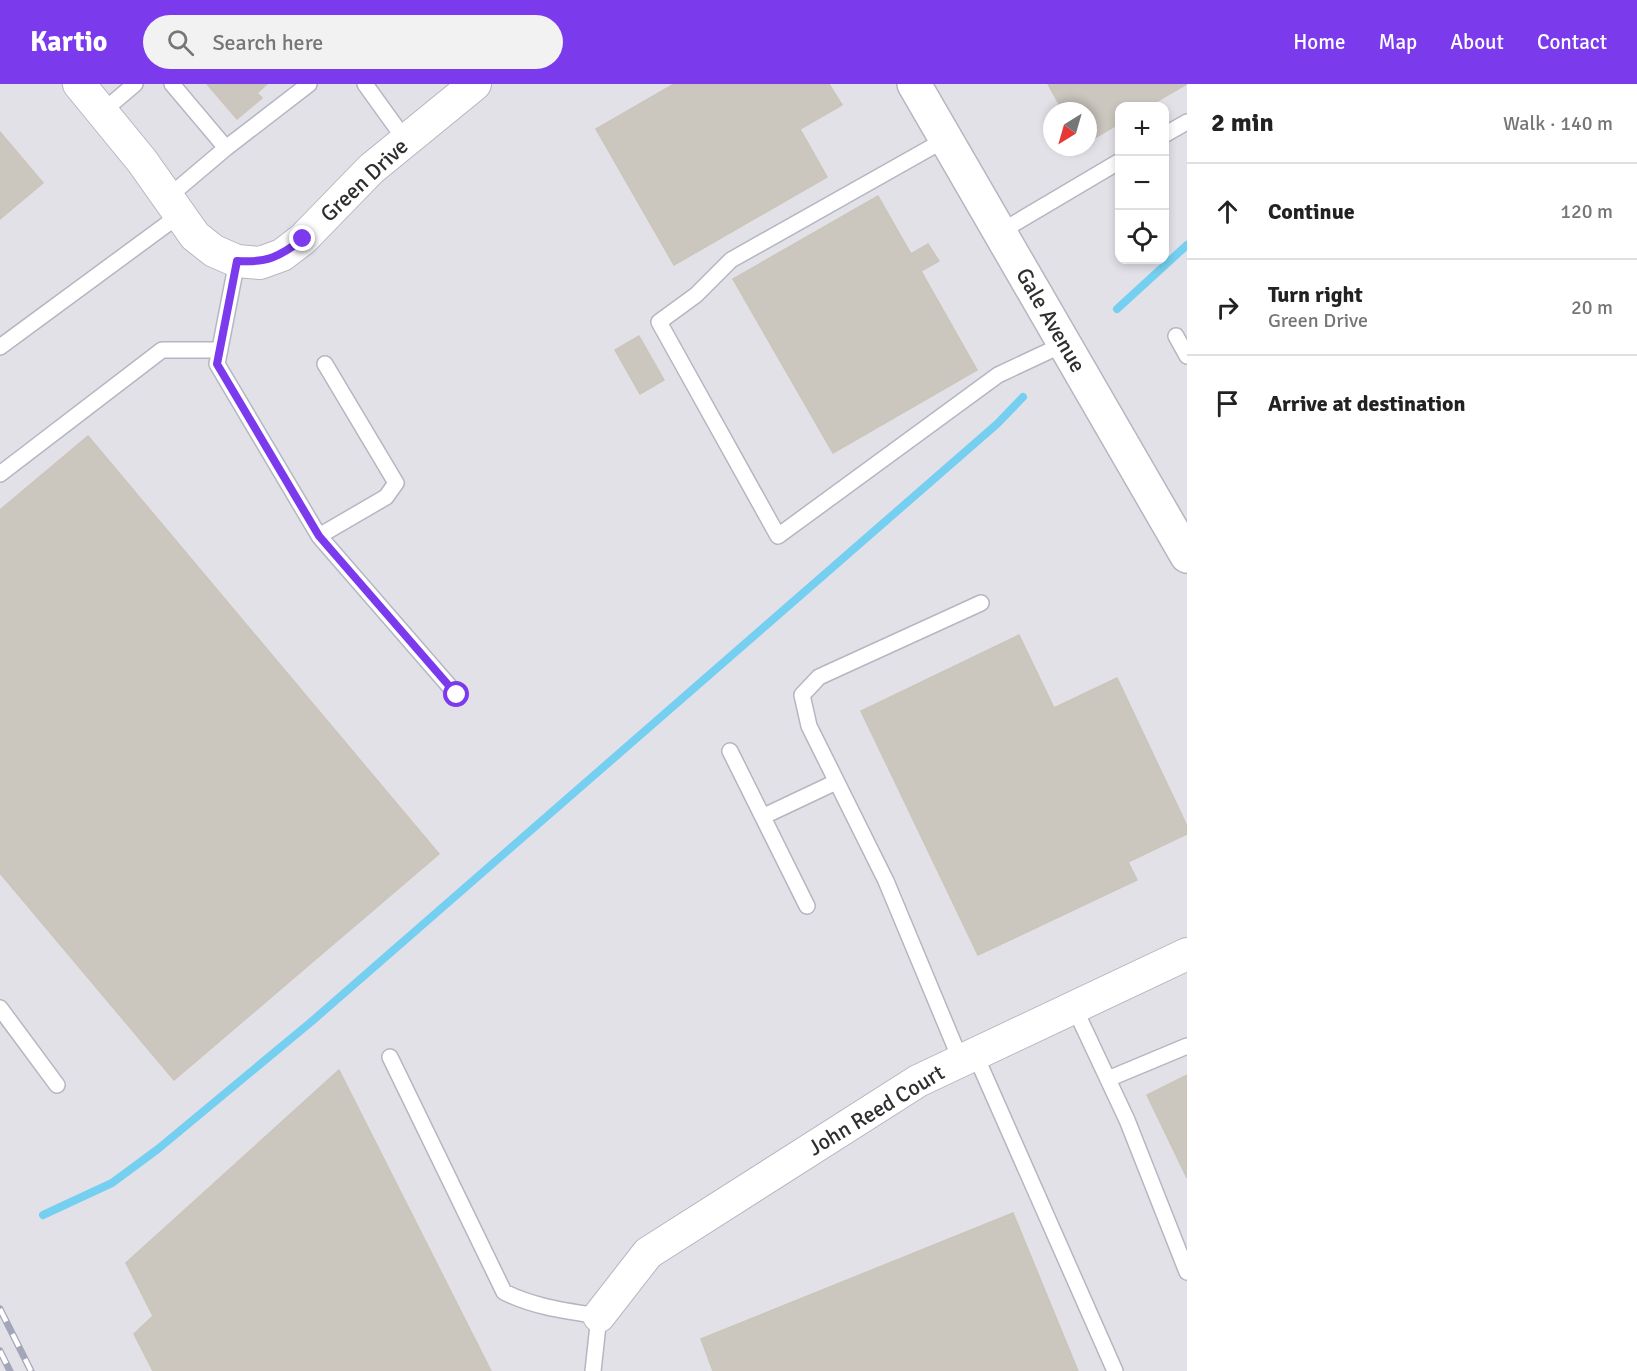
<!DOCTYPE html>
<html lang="en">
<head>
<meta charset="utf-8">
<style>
  :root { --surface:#fff; --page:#f2f2f2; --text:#222; --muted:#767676; --line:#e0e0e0; --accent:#7c3aed }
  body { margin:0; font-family:Signika,sans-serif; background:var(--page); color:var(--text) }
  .controls { position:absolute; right:18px; top:18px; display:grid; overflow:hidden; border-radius:12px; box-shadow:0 3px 9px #0003 }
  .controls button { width:54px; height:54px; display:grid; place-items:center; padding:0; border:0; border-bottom:2px solid var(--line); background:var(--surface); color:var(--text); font:30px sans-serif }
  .compass { position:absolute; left:1043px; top:18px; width:54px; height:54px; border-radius:50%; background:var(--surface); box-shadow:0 3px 9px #0003; rotate:217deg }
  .stop { position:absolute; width:18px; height:18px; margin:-14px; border:4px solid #7c3aed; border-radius:50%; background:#fff }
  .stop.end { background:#7c3aed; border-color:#fff; box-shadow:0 2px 6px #0008 }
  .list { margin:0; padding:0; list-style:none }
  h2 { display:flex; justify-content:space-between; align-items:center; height:78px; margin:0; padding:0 24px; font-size:26px }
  h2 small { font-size:20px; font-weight:400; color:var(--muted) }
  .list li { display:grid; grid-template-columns:39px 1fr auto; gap:18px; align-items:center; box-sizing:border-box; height:96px; padding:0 24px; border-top:2px solid var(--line) }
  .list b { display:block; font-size:22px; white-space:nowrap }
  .list p { margin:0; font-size:20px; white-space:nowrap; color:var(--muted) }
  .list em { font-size:20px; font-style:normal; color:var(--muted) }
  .icon { flex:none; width:33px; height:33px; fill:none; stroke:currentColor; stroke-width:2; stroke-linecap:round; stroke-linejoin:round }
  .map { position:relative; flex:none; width:1187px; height:1287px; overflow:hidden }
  header { display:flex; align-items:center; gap:36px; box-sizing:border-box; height:84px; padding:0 30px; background:var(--accent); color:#fff }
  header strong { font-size:28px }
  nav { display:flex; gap:33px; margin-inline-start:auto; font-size:21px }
  .search { width:420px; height:54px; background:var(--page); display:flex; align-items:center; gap:15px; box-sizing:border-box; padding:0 21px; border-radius:33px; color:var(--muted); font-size:22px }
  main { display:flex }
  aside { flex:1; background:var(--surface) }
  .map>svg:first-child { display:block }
</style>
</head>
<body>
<header>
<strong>Kartio</strong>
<div class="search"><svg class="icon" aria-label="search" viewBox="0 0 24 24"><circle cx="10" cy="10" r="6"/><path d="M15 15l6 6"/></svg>Search here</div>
<nav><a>Home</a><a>Map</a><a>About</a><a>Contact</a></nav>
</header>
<main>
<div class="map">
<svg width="1187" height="1287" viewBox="0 0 1187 1287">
  <rect width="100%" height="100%" fill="#efe9e1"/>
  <path fill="#e3e1e8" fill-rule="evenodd" d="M 0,0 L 1187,0 L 1187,1287 L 0,1287 ZM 1120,22 L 1164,22 L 1164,176 L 1120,176 ZM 1052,27 L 1088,27 L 1088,63 L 1052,63 Z"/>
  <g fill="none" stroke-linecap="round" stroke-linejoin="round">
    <path stroke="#75cff0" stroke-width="8" d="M 1117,225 L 1187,161
      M 43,1131 L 112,1099 L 158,1065 L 311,938 L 997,340 L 1023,313"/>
  </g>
  <path fill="#cbc7bf" stroke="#cbc5ba" stroke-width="1.5" d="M 207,0 L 267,0 L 257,9 L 262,14 L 237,35 Z
    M 674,0 L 829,0 L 842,21 L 800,45 L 827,93 L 674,181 L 596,45 Z
    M 1048,0 L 1187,0 L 1149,22 L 1120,22 L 1120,39 L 1088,58 L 1088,27 L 1063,27 Z
    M 0,48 L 43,99 L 0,135 Z
    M 878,112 L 911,170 L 928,160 L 939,177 L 921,187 L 977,286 L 833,369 L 733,195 Z
    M 639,252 L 664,296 L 640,310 L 615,266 Z
    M 88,352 L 439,770 L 174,996 L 0,789 L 0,426 Z
    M 1019,551 L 1054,624 L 1117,594 L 1187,742 L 1187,750 L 1128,778 L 1137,796 L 978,871 L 861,627 Z
    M 339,986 L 491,1287 L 153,1287 L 134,1250 L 153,1232 L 126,1179 Z
    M 1187,991 L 1187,1094 L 1147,1011 Z
    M 1013,1129 L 1078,1287 L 713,1287 L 701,1255 Z"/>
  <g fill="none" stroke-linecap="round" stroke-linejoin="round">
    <defs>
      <path id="lane" d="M 172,0 L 226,64 L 309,0
        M 365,0 L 406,57
        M 102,28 L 135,0
        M 1164,51 L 1187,38
        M 946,55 L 731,176 L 696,211 L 659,238 L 778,452 L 998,291 L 1064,260
        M 167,114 L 226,64
        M 1000,148 L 1120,77
        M 237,177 L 217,280 L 319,452 L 457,611
        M 1176,252 L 1187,272
        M 0,263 L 178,132
        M 0,390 L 162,266 L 220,266
        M 319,452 L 386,413 L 396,399 L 325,280
        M 730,667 L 807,822
        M 764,732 L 836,698
        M 1074,923 L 1127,1036 L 1187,1188
        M 0,924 L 57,1001
        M 975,970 L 1115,1287
        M 390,973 L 504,1208 C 534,1223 566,1227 599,1232 L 593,1287
        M 961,977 L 886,797 L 809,642 L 802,611 L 819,593 L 981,519
        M 1108,995 L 1187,962"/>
      <path id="street" d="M 79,0 L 142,77 L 195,152 L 214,167 L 237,177 L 260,179 L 282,171 L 303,155 L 371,85 L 475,0
        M 599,1232 L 648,1169 L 918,997 L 1187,870"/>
      <path id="secondary" d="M 914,0 L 1187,472"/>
    </defs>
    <use href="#lane" stroke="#b4b7c1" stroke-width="18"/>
    <use href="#street" stroke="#b4b7c1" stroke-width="34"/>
    <use href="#secondary" stroke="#b4b7c1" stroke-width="36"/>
    <use href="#lane" stroke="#fff" stroke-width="15"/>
    <use href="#street" stroke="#fff" stroke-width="32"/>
    <use href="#secondary" stroke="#fff" stroke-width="33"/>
    <defs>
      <path id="rail" d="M 0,1225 L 31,1287
        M 0,1267 L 10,1287"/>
    </defs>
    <use href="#rail" stroke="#a3a6b8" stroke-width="7"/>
    <use href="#rail" stroke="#fff" stroke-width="4.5" stroke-dasharray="14" stroke-linecap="butt"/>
  </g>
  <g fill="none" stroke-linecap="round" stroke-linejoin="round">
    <path stroke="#7c3aed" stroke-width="8" d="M 303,155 C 279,173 267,179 237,177 L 217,280 L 319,452 L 457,611"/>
  </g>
  <g text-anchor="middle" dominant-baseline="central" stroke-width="5" stroke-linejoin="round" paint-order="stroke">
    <g font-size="22" fill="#2e2e2e" stroke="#fff">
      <text transform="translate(364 96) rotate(-43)">Green Drive</text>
      <text transform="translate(1051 236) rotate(60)">Gale Avenue</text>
      <text transform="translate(876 1026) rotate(-31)">John Reed Court</text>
    </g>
  </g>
</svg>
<div class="controls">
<button>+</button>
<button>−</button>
<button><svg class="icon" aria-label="locate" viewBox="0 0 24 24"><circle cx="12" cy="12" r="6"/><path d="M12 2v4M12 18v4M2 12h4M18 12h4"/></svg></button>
</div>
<svg class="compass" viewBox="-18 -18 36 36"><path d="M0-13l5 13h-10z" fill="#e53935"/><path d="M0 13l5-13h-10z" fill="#767676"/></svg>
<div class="stop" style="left:457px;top:611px"></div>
<div class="stop end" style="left:303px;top:155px"></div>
</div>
<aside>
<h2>2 min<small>Walk · 140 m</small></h2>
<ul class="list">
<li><svg class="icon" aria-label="ahead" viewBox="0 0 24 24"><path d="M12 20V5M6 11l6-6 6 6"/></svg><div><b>Continue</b></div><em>120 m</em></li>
<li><svg class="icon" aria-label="right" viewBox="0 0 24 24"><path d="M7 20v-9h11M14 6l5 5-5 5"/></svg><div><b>Turn right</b><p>Green Drive</p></div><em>20 m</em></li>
<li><svg class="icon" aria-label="arrive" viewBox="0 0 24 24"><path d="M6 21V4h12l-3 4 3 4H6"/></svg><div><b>Arrive at destination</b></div></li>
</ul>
</aside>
</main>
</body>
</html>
